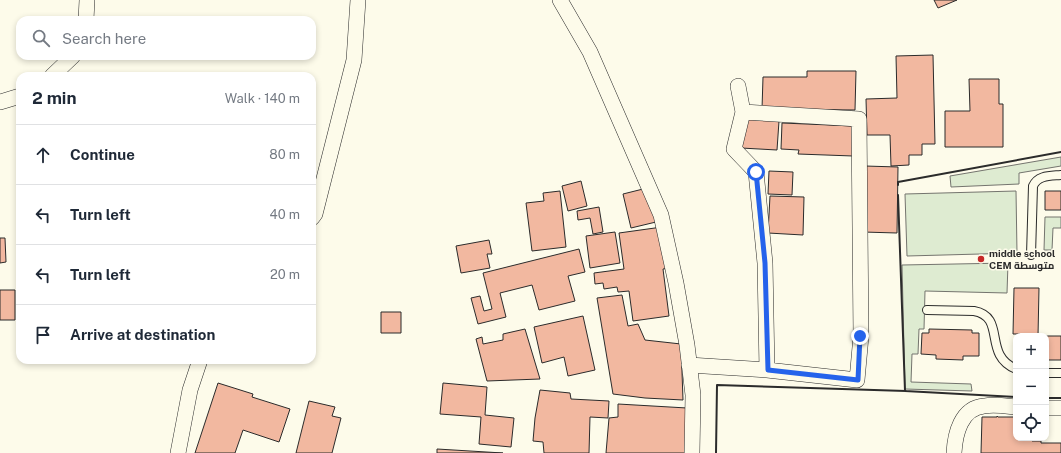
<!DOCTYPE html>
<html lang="en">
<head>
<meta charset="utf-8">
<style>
  :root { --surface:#fff; --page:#f6f6f7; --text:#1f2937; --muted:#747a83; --line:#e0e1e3 }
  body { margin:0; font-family:"Public Sans",Cairo,sans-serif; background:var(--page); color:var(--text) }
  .controls { position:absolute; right:12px; bottom:12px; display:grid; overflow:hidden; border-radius:8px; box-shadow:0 2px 6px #0003 }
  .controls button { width:36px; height:36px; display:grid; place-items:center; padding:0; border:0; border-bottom:1px solid var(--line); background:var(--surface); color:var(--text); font:20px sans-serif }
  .stop { position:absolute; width:12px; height:12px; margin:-9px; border:3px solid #2563eb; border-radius:50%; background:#fff }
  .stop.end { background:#2563eb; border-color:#fff; box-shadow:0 1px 4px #0008 }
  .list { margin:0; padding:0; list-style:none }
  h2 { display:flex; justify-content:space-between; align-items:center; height:52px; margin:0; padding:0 16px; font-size:17px }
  h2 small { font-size:13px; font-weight:400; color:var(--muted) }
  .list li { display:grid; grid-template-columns:26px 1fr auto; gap:12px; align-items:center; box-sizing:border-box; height:60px; padding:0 16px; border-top:1px solid var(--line) }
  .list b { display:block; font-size:15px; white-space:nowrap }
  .list em { font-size:13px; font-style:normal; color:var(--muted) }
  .icon { flex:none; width:22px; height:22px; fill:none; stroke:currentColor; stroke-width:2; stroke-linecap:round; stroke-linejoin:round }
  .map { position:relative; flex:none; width:1061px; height:453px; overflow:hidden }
  .search { position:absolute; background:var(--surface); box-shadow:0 2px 6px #0003; left:16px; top:16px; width:300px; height:44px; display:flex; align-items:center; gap:10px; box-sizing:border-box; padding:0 14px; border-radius:12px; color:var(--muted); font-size:15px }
  .panel { position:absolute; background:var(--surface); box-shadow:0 2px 6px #0003; left:16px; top:72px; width:300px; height:292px; border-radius:12px }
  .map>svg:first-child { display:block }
</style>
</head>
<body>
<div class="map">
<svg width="1061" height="453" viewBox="0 0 1061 453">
  <rect width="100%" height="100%" fill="#fdfbea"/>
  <path fill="#deebd1" stroke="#74746e" d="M 1061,157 L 1061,166 L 1019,173 L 1019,184 L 951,187 L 950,176 Z
    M 1016,191 L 1017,253 L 907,256 L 905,194 Z
    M 1045,217 L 1061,217 L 1061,228 L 1053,228 L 1052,250 L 1044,250 Z
    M 1008,263 L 1007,293 L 925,291 L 924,329 L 919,329 L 918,354 L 912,354 L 911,382 L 971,384 L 972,391 L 905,389 L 902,265 Z"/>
  <path fill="#f2b8a0" stroke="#2b2b2b" d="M 934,0 L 957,0 L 938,8 Z
    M 933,55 L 935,144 L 922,144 L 922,155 L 909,155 L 909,165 L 891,166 L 890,135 L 867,135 L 866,99 L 897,98 L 896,56 Z
    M 807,71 L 856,71 L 855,110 L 762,109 L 763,77 L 807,77 Z
    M 969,79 L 999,79 L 999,104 L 1003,104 L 1003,147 L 945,147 L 945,111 L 970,111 Z
    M 743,119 L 779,121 L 777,150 L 741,148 Z
    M 782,123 L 854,126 L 853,156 L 798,154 L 799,150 L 781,149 Z
    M 865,166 L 898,167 L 897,233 L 863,232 Z
    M 769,171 L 793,172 L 792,195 L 768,194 Z
    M 581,181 L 587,206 L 568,211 L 562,186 Z
    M 647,188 L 656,222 L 631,228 L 623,194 Z
    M 560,191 L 566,247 L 532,251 L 526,203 L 544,201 L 543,193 Z
    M 1045,191 L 1061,191 L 1061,210 L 1045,210 Z
    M 770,196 L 804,197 L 803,235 L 768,233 Z
    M 599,207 L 603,232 L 593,234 L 590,218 L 578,220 L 577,211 Z
    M 662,227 L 670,268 L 663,269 L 669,316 L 633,321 L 629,291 L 618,292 L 617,287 L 604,289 L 603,283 L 595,284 L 594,273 L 624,269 L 619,233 Z
    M 615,232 L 620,263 L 590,268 L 586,236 Z
    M 0,238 L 5,238 L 6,262 L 0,263 Z
    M 489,240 L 492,254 L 487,254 L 490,268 L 461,273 L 456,246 Z
    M 579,249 L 585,272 L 568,276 L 575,301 L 539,310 L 532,285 L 500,293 L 506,317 L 478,324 L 471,298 L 480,296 L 484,311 L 492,309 L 483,273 Z
    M 1014,288 L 1039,288 L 1038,336 L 1061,336 L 1061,360 L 1046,360 L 1046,336 L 1020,336 L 1020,334 L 1013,334 Z
    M 0,290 L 15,290 L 15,320 L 0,320 Z
    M 622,295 L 628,326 L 638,324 L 645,340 L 681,344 L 683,400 L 645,398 L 613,394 L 597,298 Z
    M 381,312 L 401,312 L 401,333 L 381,333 Z
    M 583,316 L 595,370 L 568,376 L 564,357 L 542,363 L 534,327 Z
    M 525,329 L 540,379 L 487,381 L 476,339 L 482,337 L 483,344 L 503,340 L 503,334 Z
    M 929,329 L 972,330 L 972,333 L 979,333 L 979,356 L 963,356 L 963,360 L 936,359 L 936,355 L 921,354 L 922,333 L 929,333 Z
    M 218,383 L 253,394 L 252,397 L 290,409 L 279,442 L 243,430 L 235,453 L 195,453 Z
    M 443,383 L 487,387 L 485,415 L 514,418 L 511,447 L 479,444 L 481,417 L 440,414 Z
    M 540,390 L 570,393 L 571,399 L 609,401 L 608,418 L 590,417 L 589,453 L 544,453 L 543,442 L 533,441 L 535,418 Z
    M 309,401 L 335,407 L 332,416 L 341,418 L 332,453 L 296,453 Z
    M 618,404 L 687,408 L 686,453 L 606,453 L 609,418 L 618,417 Z
    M 997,416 L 998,417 L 1016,417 L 1016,438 L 1032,438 L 1032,441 L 1041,441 L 1041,443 L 1061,443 L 1061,453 L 981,453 L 982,417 L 997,417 Z
    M 437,449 L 503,453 L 437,453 Z"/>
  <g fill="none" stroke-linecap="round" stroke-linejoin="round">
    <defs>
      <path id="lane" d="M 1031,255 L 1033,186 C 1038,175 1050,176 1061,175
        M 927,310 L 974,311 C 1007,317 982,355 1016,369
        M 1046,373 L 1061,373"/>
      <path id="street" d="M 560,0 L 590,52 L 661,215 L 676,283 L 687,345 L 693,395 L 692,453
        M 86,20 L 87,0
        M 52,76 L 73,56
        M 0,102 L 20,96
        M 743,112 L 859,119 L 861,336 L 857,380 L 767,370
        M 312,218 L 315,214 L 354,60 L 358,0
        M 689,365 L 767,370 L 765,263 L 756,172 L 734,149 L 743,112 L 738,86
        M 1046,408 L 1061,408
        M 178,453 L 190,390 L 200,360
        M 954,453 C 955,434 961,408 984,406 C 994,404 1006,406 1016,407"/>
    </defs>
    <use href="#lane" stroke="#2b2b2b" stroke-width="10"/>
    <use href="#street" stroke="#2b2b2b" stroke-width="16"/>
    <use href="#lane" stroke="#fdfbea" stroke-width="8"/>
    <use href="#street" stroke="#fdfbea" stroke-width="15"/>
    <path stroke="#2b2b2b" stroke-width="2" d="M 898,185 L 898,182 L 1061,152
      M 898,195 L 905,391 L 1016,397
      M 1046,398 L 1061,398
      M 716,453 L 717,385 L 906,391"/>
  </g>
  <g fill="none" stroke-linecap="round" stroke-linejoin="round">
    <path stroke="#2563eb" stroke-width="5" d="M 756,172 L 765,263 L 768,370 L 858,380 L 860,336"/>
  </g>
  <circle fill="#c62828" stroke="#fdfbea" stroke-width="1.5" cx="981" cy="259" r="4"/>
  <g text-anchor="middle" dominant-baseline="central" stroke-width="3" stroke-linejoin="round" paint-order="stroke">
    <g font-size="10" font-weight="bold" fill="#2b2b2b" stroke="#fdfbea" text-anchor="start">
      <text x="989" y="253">middle school<tspan x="989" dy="12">CEM متوسطة</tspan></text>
    </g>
  </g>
</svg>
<div class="controls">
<button>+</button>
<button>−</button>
<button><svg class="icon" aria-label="locate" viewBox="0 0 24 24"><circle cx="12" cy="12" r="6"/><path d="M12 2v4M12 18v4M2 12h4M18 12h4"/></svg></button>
</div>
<div class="stop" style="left:756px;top:172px"></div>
<div class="stop end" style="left:860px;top:336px"></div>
<div class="search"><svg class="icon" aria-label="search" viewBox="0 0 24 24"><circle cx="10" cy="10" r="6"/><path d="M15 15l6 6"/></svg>Search here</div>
<section class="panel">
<h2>2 min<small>Walk · 140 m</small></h2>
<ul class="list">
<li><svg class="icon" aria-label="ahead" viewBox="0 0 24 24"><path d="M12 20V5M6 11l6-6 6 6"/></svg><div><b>Continue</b></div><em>80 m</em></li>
<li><svg class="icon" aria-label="left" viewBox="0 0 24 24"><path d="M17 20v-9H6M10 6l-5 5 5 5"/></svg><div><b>Turn left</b></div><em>40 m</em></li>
<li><svg class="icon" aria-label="left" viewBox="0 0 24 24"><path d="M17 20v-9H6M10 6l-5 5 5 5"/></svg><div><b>Turn left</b></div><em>20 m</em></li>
<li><svg class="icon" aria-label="arrive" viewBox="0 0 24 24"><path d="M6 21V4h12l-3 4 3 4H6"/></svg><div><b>Arrive at destination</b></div></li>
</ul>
</section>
</div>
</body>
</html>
